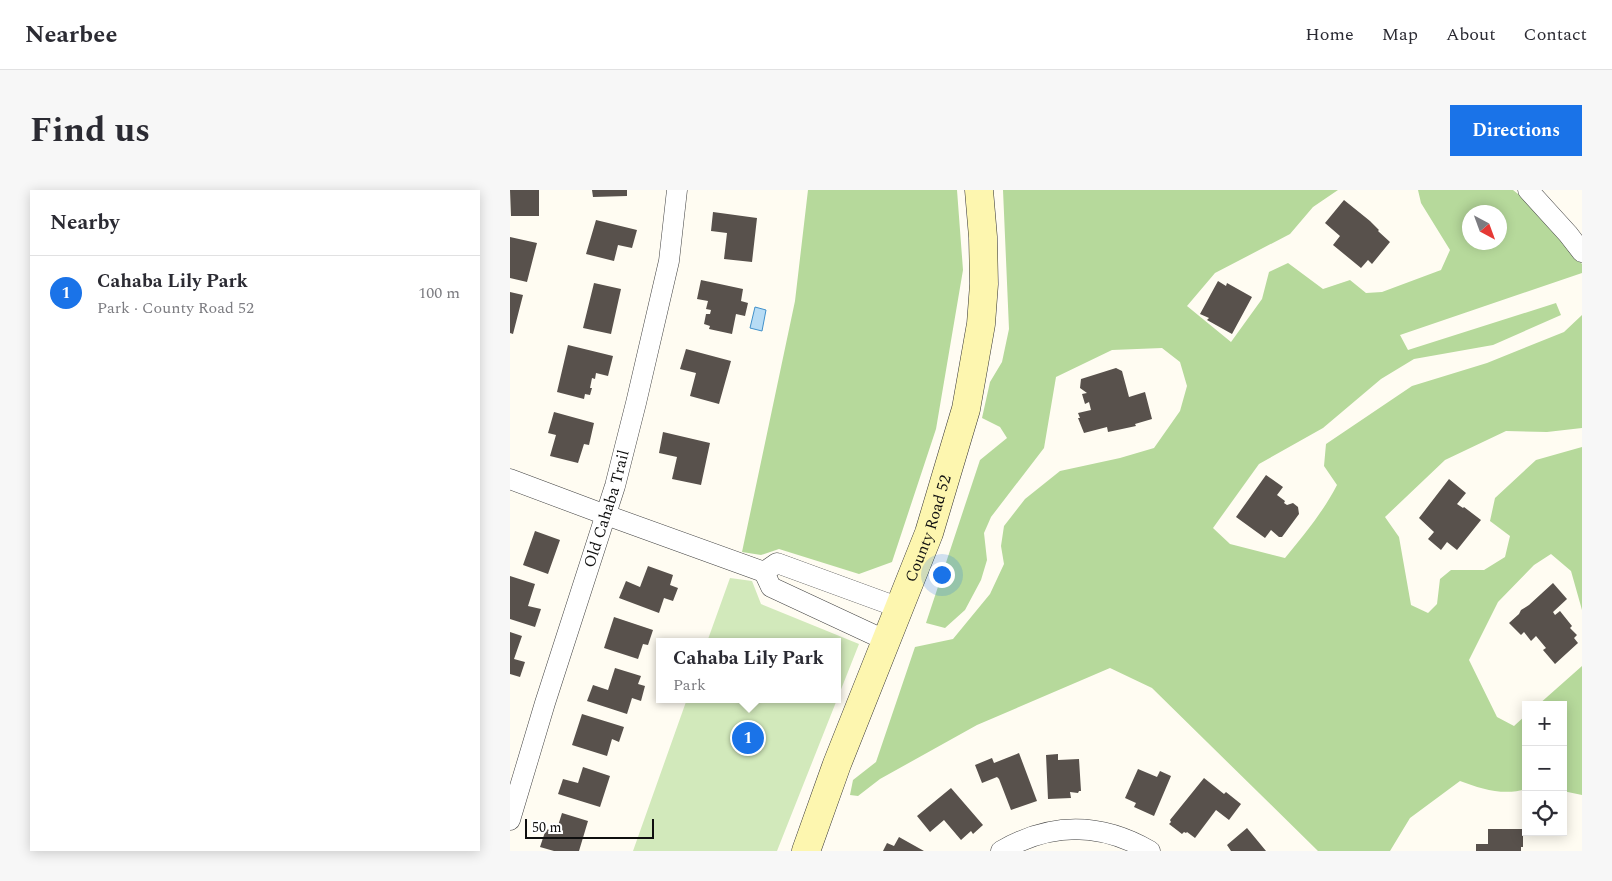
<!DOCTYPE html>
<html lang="en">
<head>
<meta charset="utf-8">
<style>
  :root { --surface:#fff; --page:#f7f7f7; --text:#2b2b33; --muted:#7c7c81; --line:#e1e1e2; --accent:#1a73e8 }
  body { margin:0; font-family:Spectral,serif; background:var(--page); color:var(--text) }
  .controls { position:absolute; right:15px; bottom:15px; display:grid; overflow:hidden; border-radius:0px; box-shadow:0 2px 12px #0003 }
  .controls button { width:45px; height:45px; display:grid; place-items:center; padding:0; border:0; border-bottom:1px solid var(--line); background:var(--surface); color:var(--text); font:25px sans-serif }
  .compass { position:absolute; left:952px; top:15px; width:45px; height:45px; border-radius:50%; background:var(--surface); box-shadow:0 2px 12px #0003; rotate:139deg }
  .scale { position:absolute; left:15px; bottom:12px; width:129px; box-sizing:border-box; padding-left:5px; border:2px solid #0f0f0f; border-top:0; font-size:14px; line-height:18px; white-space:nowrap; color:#0f0f0f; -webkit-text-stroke:4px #fff; paint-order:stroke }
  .you { position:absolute; left:431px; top:384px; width:18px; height:18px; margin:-12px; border:4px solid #fff; border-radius:50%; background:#1a73e8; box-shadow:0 0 0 8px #1a73e833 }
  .badge { display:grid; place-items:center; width:32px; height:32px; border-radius:50%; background:var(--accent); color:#fff; font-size:16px; font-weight:700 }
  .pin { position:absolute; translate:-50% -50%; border:2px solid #fff; box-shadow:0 1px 5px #0006 }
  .popup { position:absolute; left:146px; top:448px; width:185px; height:65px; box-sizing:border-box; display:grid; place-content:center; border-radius:0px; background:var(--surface); filter:drop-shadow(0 1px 4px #0005); font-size:16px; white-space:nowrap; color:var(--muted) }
  .popup b { font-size:19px; color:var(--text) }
  .popup::after { content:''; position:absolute; left:50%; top:100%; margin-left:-10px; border:10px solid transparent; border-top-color:var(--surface) }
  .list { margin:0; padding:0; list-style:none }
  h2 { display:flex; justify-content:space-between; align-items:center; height:65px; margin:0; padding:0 20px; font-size:21px }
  h2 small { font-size:16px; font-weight:400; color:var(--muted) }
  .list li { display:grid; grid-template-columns:32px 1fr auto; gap:15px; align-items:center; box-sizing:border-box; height:75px; padding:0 20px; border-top:1px solid var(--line) }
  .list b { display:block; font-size:19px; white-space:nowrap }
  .list p { margin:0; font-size:16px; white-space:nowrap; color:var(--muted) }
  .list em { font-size:16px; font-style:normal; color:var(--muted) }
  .icon { flex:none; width:28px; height:28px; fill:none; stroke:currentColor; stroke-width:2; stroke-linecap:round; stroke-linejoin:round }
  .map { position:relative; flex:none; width:1072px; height:661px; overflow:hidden; border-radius:0px }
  header { display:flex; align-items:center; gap:30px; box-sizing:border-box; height:70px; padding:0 25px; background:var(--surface); border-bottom:1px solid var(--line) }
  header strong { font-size:24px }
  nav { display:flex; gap:28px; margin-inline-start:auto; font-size:18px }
  .intro { display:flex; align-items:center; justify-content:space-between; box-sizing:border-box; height:120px; padding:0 30px }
  h1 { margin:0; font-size:35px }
  .button { padding:12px 22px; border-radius:0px; background:var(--accent); color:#fff; font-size:18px; font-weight:700 }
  main { display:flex; gap:30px; padding:0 30px }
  aside { flex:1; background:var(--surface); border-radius:0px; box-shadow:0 2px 12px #0003 }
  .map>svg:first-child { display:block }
</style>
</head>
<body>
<header>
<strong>Nearbee</strong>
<nav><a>Home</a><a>Map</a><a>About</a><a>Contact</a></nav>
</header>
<div class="intro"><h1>Find us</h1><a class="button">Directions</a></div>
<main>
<aside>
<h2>Nearby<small></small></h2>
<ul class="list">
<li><span class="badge">1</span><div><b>Cahaba Lily Park</b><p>Park · County Road 52</p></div><em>100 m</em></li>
</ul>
</aside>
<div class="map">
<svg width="1072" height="661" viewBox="0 0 1072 661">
  <rect width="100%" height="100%" fill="#fffcf2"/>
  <path fill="#d2e9bb" d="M 220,388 L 242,391 L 251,414 L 349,454 L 267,661 L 123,661 L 177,509 L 327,509 L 327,452 L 197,452 Z"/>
  <path fill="#b6d99b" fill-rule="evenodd" d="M 298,0 L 447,0 L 453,80 L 426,239 L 382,372 L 349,384 L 269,359 L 251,365 L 232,362 L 285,111 Z
    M 493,0 L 828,0 L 803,17 L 780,44 L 705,83 L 677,116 L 721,152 L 752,109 L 759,82 L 778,73 L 813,99 L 840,90 L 856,103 L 872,102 L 931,80 L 940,60 L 911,13 L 908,0 L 1003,0 L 1017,11 L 1072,74 L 1072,83 L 890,145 L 898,160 L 1046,113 L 1051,125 L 983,155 L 904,169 L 871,189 L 813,238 L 749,274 L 703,338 L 720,354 L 775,368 C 794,345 813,322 827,295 L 814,276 L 816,254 L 902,196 L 977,173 L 1054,142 L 1072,125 L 1072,238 L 1037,242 L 996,241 L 935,270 L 875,327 L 889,347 L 901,415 L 918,423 L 927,414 L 930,389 L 941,380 L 974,380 L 995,367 L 1000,346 L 980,331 L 985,308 L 1026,270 L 1072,257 L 1072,420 L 1061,381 L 1041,364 L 1024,375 L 988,412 L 959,470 L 987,527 L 1004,536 L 1016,525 L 1016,599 C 994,606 971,599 950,591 L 900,628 L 880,661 L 808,661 L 642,498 L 600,478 L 467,535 L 370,589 L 348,606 L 340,605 L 343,590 L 366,572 L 405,457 L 443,449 L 480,404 L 494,374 L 491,356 L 494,336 L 515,309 L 550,281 L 610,268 L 644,258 L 670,221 L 677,196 L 670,172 L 652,158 L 602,160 L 546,187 L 534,258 L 481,327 L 474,343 L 477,370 L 471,390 L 455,420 L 435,438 L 416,433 L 470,270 L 497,248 L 490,237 L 472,228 L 480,192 L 492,172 L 499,139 ZM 959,22 L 989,22 L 989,52 L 959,52 Z
    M 1072,476 L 1072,605 L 1053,601 L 1053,515 L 1028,515 Z"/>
  <path fill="#b7dcf5" stroke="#4090ca" d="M 245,117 L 256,120 L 252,141 L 240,138 Z"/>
  <path fill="#58514c" d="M 0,0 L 29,0 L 29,26 L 1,26 Z
    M 82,0 L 117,0 L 117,6 L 83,7 Z
    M 834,10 L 860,31 L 869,40 L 868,41 L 880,52 L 862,74 L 858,70 L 851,78 L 823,55 L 830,46 L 815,33 Z
    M 203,22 L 247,28 L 242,72 L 214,69 L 217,43 L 201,41 Z
    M 86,30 L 127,40 L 122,58 L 108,55 L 104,71 L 76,64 Z
    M 0,47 L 27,53 L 17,92 L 0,88 Z
    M 191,90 L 233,99 L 231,111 L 238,113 L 235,126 L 226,124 L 222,144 L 199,139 L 200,136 L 194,134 L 196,124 L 200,124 L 201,120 L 196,119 L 198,111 L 187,109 Z
    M 708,91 L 716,96 L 717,93 L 742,107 L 722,144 L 697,130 L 699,128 L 690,124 Z
    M 84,93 L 111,99 L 101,144 L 73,138 Z
    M 0,102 L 13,105 L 3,144 L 0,143 Z
    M 58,155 L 103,166 L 98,186 L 86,183 L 85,189 L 82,188 L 80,198 L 82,198 L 80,205 L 75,204 L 74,209 L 47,202 Z
    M 176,159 L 221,171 L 209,214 L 180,206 L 186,183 L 170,179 Z
    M 606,178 L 612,181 L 619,207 L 635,202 L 642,229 L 625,234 L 626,236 L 598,242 L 597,237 L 574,243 L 568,228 L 570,228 L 568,223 L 581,220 L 579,212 L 575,214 L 572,204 L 577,203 L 570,198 L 571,189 Z
    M 44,222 L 84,233 L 79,255 L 74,254 L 68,273 L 40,266 L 46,245 L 38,243 Z
    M 153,242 L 200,253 L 191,295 L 162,289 L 167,267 L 149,263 Z
    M 756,285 L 773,297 L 767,305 L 775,311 L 774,313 L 777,315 L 783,313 L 788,317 L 789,324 L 772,347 L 769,347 L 761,340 L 755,348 L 726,327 Z
    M 939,289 L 956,303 L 947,314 L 953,318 L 954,317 L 971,330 L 947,360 L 937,352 L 931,360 L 918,349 L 924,342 L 909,328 Z
    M 25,341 L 50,350 L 38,384 L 13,375 Z
    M 138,376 L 163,385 L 160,395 L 168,398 L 163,411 L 154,408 L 149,423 L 109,408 L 116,391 L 130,397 Z
    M 0,386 L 25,394 L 18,416 L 31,419 L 25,437 L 0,429 Z
    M 1043,393 L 1057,409 L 1043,422 L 1045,425 L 1050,421 L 1062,436 L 1060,438 L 1067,445 L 1064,448 L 1068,453 L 1045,474 L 1033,460 L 1036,458 L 1026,446 L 1021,451 L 1014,442 L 1011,445 L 999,433 L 1009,424 L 1011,420 L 1019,415 Z
    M 104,427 L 143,440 L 138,455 L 133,454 L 128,469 L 94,458 Z
    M 0,442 L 12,446 L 4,469 L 15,472 L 10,487 L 0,484 Z
    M 105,478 L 131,486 L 128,494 L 135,496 L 131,511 L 122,508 L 117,524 L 77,511 L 83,495 L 98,500 Z
    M 72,524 L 114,537 L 109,552 L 102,549 L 97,566 L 62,555 Z
    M 509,563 L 527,611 L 501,620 L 489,589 L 487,587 L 472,593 L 465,575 L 482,568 L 484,573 Z
    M 548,564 L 548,570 L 569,569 L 571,601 L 569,601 L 568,603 L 560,602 L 561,608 L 538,609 L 536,565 Z
    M 73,577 L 100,586 L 90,617 L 48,604 L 53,589 L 68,593 Z
    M 628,579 L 647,587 L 650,581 L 661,586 L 644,626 L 624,617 L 626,613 L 615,608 Z
    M 694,588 L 714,604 L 716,602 L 731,614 L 719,630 L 706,620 L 685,648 L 677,642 L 676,643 L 674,642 L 672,644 L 659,634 L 661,632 L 660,630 Z
    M 441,598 L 473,635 L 463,644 L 461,641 L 451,650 L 434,630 L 420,642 L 407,626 Z
    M 52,623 L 78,631 L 69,661 L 44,661 L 30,657 L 36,639 L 46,642 Z
    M 737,638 L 756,661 L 721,661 L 717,655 Z
    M 978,639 L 1013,639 L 1013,657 L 1011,657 L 1011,661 L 966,661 L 966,654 L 978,654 Z
    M 389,647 L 414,661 L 373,661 L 377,653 L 384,656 Z"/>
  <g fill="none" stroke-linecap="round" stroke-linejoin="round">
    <defs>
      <g id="street">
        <path d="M 1018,0 L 1058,44 L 1072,62"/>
        <path d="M 0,289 L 96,325 L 254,382 L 261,397 L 377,451"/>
        <path d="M 254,382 L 267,373 L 390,418"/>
        <path id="s1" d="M 0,630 L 35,513 L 105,296 L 126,213 L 159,71 L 167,0"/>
        <path d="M 491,661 C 541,632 590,632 640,661"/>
      </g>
      <g id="secondary">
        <path id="s2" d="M 296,661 L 327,574 L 419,343 L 456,219 L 471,134 L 474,94 L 473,47 L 469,0"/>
      </g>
    </defs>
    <use href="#street" stroke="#424242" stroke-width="21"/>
    <use href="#secondary" stroke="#313131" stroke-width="29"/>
    <use href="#street" stroke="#fff" stroke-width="20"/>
    <use href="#secondary" stroke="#fdf6af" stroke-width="28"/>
  </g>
  <g text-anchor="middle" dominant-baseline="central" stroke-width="5" stroke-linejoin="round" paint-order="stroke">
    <g font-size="16" fill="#0f0f0f" stroke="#fff">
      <text stroke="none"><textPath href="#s1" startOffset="326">Old Cahaba Trail</textPath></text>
      <text stroke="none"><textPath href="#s2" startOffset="345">County Road 52</textPath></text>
    </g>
  </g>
</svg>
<div class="controls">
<button>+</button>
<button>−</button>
<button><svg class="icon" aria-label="locate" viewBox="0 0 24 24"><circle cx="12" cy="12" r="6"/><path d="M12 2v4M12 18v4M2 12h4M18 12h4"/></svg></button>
</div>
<svg class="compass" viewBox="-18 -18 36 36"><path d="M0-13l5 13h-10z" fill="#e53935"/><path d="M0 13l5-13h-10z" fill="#7c7c81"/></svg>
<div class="scale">50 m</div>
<div class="you"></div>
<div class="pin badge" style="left:238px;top:548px">1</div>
<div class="popup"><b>Cahaba Lily Park</b>Park</div>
</div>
</main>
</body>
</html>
